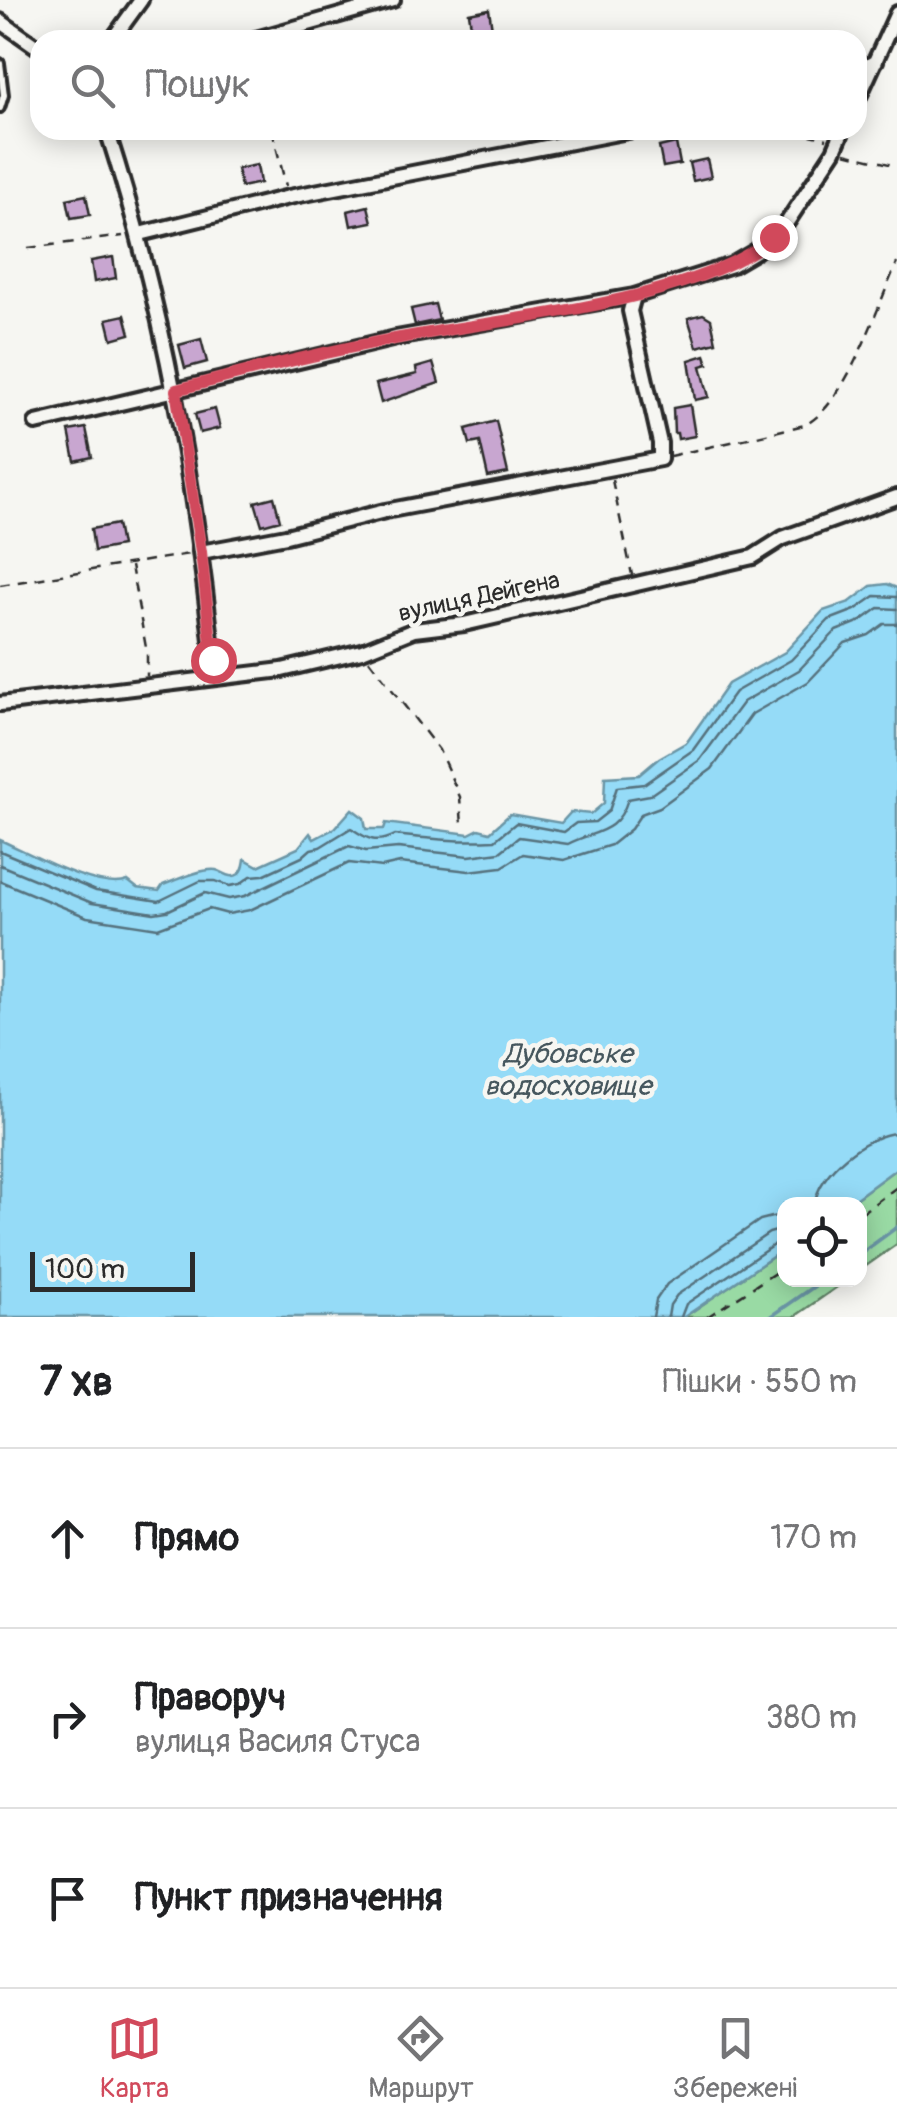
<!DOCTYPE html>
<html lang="uk">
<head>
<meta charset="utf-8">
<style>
  :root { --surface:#fff; --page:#f2f2f2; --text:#202124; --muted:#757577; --line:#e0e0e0; --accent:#d1495b }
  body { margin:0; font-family:Pangolin,sans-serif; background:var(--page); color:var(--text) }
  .controls { position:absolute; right:30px; bottom:30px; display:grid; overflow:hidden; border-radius:20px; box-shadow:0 5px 25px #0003 }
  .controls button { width:90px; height:90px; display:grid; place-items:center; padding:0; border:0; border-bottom:2px solid var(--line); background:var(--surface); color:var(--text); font:50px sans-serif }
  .scale { position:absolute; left:30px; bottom:25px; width:165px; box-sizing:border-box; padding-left:10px; border:5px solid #2b2b2b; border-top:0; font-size:28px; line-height:35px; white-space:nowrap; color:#2b2b2b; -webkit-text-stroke:8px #f6f6f2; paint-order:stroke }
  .stop { position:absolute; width:30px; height:30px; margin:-22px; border:8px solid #d1495b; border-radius:50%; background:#fff }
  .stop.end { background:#d1495b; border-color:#fff; box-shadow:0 2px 10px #0008 }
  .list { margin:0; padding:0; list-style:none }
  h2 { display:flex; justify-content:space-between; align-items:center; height:130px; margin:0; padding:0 40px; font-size:42px }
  h2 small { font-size:32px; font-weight:400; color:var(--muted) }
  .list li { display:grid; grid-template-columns:65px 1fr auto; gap:30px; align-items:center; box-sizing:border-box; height:180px; padding:0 40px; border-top:2px solid var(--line) }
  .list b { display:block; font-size:38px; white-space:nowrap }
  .list p { margin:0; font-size:32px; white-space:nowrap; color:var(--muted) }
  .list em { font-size:32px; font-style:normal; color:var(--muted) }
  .icon { flex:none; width:55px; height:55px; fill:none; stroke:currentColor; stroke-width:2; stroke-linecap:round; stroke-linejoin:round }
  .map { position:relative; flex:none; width:897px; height:1317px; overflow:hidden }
  .search { position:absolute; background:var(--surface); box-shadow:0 5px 25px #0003; left:30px; right:30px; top:30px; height:110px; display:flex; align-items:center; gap:25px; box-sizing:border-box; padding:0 35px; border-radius:30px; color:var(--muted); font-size:38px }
  .sheet { height:670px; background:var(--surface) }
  nav { display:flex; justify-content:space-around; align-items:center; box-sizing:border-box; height:140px; border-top:2px solid var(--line); background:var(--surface); font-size:28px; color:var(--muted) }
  nav a { display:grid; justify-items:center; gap:5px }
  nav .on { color:var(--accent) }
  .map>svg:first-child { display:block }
</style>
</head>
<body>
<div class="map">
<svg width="897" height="1317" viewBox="0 0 897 1317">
  <rect width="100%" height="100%" fill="#f6f6f2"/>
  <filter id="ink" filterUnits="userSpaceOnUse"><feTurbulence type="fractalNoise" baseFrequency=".01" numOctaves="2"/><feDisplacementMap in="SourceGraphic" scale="20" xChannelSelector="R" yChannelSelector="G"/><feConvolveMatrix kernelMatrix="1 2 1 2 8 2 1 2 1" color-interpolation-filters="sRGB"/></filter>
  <g filter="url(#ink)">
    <path fill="#99daa4" stroke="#628268" stroke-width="2.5" d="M 897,1168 L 897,1244 L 860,1270 L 860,1204 L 848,1204 Z
      M 784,1249 L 784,1280 L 847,1280 L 794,1317 L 684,1317 Z"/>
    <path fill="#95dbf7" stroke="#6b95a5" stroke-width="2.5" d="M 887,584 L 897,588 L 897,1168 L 848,1204 L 784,1204 L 784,1249 L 684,1317 L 0,1317 L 0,840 C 30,853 98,892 128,881 L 137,888 L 159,891 L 163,885 C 176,880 203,868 216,870 C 225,872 230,880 239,874 C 244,870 244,865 245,859 L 258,866 L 298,848 L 310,833 L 314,839 L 335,828 L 352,809 L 364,818 L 366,829 L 384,829 L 386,823 L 469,834 L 479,829 L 490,832 L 510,814 L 561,823 L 571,812 L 591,814 L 604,803 L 605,777 L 639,775 L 659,758 L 687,742 L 728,684 L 785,652 L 823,611 L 850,602 L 871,586 Z"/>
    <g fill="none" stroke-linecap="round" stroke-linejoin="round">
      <path stroke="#55717d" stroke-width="2.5" d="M 0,851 L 96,891 L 159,901 L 200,881 L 215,881 L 230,886 L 240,884 L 251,876 L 263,875 L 302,857 L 311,849 L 320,847 L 351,828 C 366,838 375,845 395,835 C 431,839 460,842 495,840 L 516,823 L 564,832 L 576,823 L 595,822 L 609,811 L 617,787 L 644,784 L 693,750 L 735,692 L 791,660 L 829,620 L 855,610 L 875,596 L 897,597
        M 0,865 L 92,903 L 154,913 L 167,911 L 205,893 L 229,899 L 245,896 L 349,846 L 366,851 L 398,848 L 469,856 L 500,852 L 519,837 L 568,844 C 595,830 617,835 628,799 L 650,795 L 700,760 L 743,702 L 799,670 L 836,631 L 861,621 L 879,608 L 897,609
        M 0,881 L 87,917 L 158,928 L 209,909 L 228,914 L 250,910 L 349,863 L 382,867 L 400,863 L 469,871 L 502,867 L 523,854 L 564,860 L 611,845 L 631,829 L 641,814 L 660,807 L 712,769 L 752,714 L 808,682 L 845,643 L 869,635 L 884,624 L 897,624
        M 815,1204 C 817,1173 867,1134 897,1133
        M 653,1317 L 656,1300 L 667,1284 L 760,1220 L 784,1214
        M 668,1317 L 670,1305 L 677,1295 L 769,1233 L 784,1229
        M 681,1317 L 686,1304 L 775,1244 L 784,1242"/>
      <path stroke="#6b95a5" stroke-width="4" d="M 860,1254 L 897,1227
        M 770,1317 L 823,1280"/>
    </g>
    <path fill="#c8a6d0" stroke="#2b2b2b" stroke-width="2.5" d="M 489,9 L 492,29 L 472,33 L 469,13 Z
      M 676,143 L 680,164 L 663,167 L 659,147 Z
      M 707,159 L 711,177 L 693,181 L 689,163 Z
      M 257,165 L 260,183 L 241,187 L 237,169 Z
      M 86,195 L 90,215 L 71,218 L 67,199 Z
      M 368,206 L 372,222 L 351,226 L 348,211 Z
      M 113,257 L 116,278 L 94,282 L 91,261 Z
      M 435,304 L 439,320 L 415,325 L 411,309 Z
      M 703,314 L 711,319 L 716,342 L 697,347 L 688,318 Z
      M 125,315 L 130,334 L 112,339 L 107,319 Z
      M 201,339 L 207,362 L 185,368 L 179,345 Z
      M 705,355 L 708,364 L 701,366 L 709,397 L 695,400 L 689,360 Z
      M 433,363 L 439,383 L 381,403 L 376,384 L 417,374 L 416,368 Z
      M 690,405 L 695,436 L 678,439 L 677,433 L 674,433 L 673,408 Z
      M 215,409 L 220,428 L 200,433 L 195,414 Z
      M 496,421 L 508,473 L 488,477 L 480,442 L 470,444 L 466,429 Z
      M 86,428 L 92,457 L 75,461 L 69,431 Z
      M 274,497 L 280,520 L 262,525 L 255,502 Z
      M 117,524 L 121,546 L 94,551 L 91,529 Z"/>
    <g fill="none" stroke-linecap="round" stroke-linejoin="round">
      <defs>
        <path id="lane" d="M 0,63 L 4,95 L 0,108"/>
        <path id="street" d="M 0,21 L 40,49
          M 112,40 L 141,0
          M 252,40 L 393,0
          M 857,72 L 876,61
          M 857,101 L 897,13
          M 107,130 C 165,311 196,490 215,678
          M 140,234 L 289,197 L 633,130
          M 36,423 L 396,338 L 634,296 L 732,265 L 756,251 L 786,224 L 834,151 L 843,130
          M 201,552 L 286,536 L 385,511 L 660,459 L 660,443 L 630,311 L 634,296
          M 0,704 L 282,670 L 362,651 L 414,630 L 464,624 L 753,557 L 783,538 L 897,497"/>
      </defs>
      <use href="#lane" stroke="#2b2b2b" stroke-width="14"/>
      <use href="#street" stroke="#2b2b2b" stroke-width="20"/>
      <path stroke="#2b2b2b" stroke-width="2.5" stroke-dasharray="10 8" stroke-linecap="butt" d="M 272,130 L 286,186
        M 790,130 L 827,139
        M 845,153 L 897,166
        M 28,248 L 123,236
        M 670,456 L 805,425 C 848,402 876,309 897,263
        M 612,480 L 632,575
        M 131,566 L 147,653 L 147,676
        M 0,585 L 189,554
        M 369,660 L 439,750 L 460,797 L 462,826
        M 860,1214 L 897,1187
        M 707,1317 L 784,1267"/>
      <use href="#lane" stroke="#f6f6f2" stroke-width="6"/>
      <use href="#street" stroke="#f6f6f2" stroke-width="12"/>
    </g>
  </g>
  <g fill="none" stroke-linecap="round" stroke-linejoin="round" filter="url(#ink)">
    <path stroke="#d1495b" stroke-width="12" d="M 213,660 L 201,552 L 176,390 C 250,371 324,351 400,338 C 505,318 692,303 774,237"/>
  </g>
  <g text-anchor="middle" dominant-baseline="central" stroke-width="9" stroke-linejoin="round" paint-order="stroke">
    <g font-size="25" fill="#2b2b2b" stroke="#f6f6f2">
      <text transform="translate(479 597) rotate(-12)">вулиця Дейгена</text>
    </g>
    <g font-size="28" font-style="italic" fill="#46575e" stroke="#f6f6f2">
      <text x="568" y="1054">Дубовське<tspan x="568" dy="32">водосховище</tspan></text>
    </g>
  </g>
</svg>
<div class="controls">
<button><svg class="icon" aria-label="locate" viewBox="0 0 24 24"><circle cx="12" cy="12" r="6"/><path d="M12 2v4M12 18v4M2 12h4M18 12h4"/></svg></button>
</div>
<div class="scale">100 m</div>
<div class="stop" style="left:213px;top:660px"></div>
<div class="stop end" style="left:774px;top:237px"></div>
<div class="search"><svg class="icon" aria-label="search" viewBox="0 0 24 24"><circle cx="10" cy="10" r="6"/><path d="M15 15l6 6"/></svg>Пошук</div>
</div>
<section class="sheet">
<h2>7 хв<small>Пішки · 550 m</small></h2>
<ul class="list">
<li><svg class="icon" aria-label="ahead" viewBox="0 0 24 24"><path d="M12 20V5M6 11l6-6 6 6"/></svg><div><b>Прямо</b></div><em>170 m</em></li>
<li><svg class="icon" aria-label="right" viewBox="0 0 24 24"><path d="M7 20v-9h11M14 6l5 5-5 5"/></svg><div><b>Праворуч</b><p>вулиця Василя Стуса</p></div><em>380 m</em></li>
<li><svg class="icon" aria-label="arrive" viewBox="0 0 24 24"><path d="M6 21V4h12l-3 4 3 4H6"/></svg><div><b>Пункт призначення</b></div></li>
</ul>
</section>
<nav>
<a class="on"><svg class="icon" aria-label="map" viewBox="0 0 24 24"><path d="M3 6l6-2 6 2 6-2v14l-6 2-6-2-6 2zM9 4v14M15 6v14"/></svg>Карта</a>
<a><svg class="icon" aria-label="directions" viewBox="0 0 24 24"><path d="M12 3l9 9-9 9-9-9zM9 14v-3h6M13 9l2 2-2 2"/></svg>Маршрут</a>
<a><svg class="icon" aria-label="saved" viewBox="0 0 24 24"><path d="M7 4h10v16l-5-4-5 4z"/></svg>Збережені</a>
</nav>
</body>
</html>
